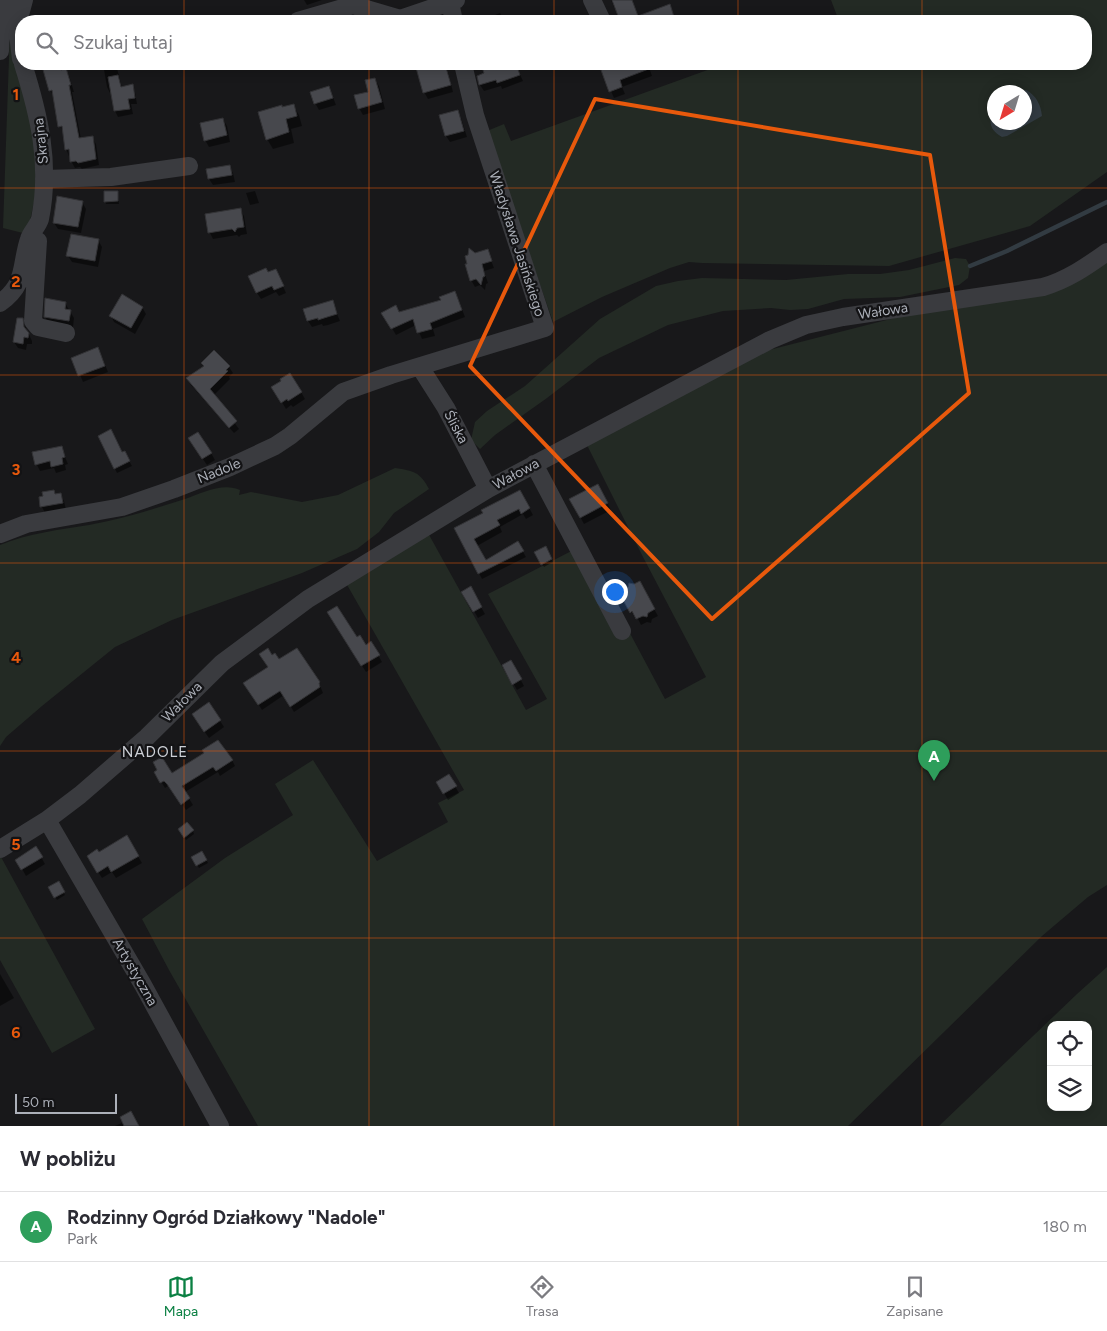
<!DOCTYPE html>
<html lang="pl">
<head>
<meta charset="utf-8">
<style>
  :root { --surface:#fff; --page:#f7f7f7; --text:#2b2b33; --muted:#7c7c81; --line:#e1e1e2; --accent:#0b8043 }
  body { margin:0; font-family:Figtree,sans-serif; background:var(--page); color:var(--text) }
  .controls { position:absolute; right:15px; bottom:15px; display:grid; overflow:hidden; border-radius:10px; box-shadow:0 2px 12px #0003 }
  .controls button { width:45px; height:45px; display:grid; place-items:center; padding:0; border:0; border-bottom:1px solid var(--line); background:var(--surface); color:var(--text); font:25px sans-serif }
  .compass { position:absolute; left:987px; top:85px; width:45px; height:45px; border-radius:50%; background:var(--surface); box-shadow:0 2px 12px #0003; rotate:218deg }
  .scale { position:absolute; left:15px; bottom:12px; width:102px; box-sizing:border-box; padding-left:5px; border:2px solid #acb0b9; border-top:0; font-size:14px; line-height:18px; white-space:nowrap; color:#acb0b9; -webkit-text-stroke:4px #131315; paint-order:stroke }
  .you { position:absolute; left:614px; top:591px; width:18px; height:18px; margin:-12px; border:4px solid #fff; border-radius:50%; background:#1a73e8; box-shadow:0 0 0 8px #1a73e833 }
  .badge { display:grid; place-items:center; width:32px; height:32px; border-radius:50%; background:var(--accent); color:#fff; font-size:16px; font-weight:700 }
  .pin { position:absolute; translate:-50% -41px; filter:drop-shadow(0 1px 2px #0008) }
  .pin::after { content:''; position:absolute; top:26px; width:18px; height:15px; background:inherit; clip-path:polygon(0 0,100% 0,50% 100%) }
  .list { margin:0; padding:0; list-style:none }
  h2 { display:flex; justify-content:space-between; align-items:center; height:65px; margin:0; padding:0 20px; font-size:21px }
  h2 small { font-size:16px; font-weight:400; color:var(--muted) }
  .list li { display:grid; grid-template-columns:32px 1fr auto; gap:15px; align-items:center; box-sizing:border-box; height:70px; padding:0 20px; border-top:1px solid var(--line) }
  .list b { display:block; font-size:19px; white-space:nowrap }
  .list p { margin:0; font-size:16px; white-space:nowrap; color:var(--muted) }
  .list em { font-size:16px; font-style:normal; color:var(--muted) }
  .icon { flex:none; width:28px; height:28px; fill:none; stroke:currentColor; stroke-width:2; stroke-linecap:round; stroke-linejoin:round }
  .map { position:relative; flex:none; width:1107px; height:1126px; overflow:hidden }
  .search { position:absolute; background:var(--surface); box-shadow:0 2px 12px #0003; left:15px; right:15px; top:15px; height:55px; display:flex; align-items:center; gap:12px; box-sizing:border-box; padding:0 18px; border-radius:20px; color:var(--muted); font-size:19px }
  .sheet { height:135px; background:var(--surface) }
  nav { display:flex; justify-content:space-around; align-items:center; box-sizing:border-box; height:70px; border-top:1px solid var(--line); background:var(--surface); font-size:14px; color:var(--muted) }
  nav a { display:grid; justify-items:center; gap:2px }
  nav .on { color:var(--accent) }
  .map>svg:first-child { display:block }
</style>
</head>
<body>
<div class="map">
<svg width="1107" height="1126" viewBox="0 0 1107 1126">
  <rect width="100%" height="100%" fill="#18181a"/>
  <path fill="#232a24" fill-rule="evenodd" d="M 831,0 L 1107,0 L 1107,172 L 1030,226 L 889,266 L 702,263 L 689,262 L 670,268 L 602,297 L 553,322 L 487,131 L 504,124 L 511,141 L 724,64 L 1086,64 L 1086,21 L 839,21 ZM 994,92 L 1024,92 L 1024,122 L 994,122 Z
    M 10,29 L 42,166 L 27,234 L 3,228 Z
    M 1107,256 L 1107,885 L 1088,897 L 1042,936 L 848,1126 L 258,1126 L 169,970 L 142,919 L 225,858 L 293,815 L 275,784 L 313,760 L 377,861 L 448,822 L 438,803 L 464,790 L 346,583 L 428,533 L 526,710 L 547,699 L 488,594 L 583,545 L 665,699 L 706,677 L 643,557 L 586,443 L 769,350 L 918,312 L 1026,297 Z
    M 955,258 L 966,259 L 970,266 L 968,278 L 959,285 L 900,297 L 844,299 L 808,309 L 790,310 L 771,308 L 723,311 L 668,325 L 599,358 L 547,398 L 495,435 L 480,449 L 471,440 L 475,422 L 487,411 L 525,386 L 600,319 L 656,286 L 678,281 L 702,278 L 786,280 L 848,274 L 880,274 L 909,270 Z
    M 395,468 C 414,471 420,472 429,489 L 394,513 L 379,532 L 357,549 L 302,573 L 172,620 L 115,647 L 42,706 L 6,737 L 0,746 L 0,545 C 29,533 59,530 89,525 C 122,519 154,509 185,499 C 202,493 223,482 240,490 L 239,495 L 251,492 L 302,502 L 338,495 Z
    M 1,857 L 95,1029 L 52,1053 L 0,960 L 0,858 Z
    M 1107,967 L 1107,1126 L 939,1126 L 1077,994 ZM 1051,1025 L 1088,1025 L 1088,1107 L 1051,1107 Z"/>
  <path fill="#323b42" d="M 1026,90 C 1036,95 1041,105 1042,116 L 1007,136 L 1002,137 C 989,130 988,121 994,108 L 994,122 L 1024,122 L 1024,92 L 1017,92 Z"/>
  <path fill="#0007" d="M 304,0 L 322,0 L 307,5 Z
    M 611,0 L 632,0 L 638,17 L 669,6 L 676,21 L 621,21 Z
    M 500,13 L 505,21 L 484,21 L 483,20 Z
    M 258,15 L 262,21 L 229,21 Z
    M 90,19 L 91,21 L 77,21 Z
    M 42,64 L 58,64 L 62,71 L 66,70 L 69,76 L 74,92 L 72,92 L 81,139 L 92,137 L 96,144 L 99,165 L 82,169 L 80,167 L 75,168 L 71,161 L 66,149 L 64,133 L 60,126 L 54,97 L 50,90 Z
    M 103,64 L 116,64 L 122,88 L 132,86 L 135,92 L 137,104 L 131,104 L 133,114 L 118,117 L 115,111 L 112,92 L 110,93 L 107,87 Z
    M 417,64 L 446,64 L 453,92 L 428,99 L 424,92 Z
    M 482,64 L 494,64 L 496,70 L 515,64 L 523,81 L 502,89 L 501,86 L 484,91 L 480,85 L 485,74 Z
    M 621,64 L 648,64 L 652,76 L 622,87 L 625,94 L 614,98 L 602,71 Z
    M 375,79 L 379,86 L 385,109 L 363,115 L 359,108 L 369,93 Z
    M 329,87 L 336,105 L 319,110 L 315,103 Z
    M 293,105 L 299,115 L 302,126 L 291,129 L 294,143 L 273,149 L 267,139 L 282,108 Z
    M 457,111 L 461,118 L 467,137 L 450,142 L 446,136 Z
    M 223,119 L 227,126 L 230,142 L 209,147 L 205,140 Z
    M 229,166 L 233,173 L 235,182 L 213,185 L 209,179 L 208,170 Z
    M 255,191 L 259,203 L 250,205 L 246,193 Z
    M 117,192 L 119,204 L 106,204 L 105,201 Z
    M 82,202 L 86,209 L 81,233 L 58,229 L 54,223 Z
    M 240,209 L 244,216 L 247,234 L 241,235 L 239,237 L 237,235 L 213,239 L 210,233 Z
    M 98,240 L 102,247 L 98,267 L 72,262 L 68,256 Z
    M 487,250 L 494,268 L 484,271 L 488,283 L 486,284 L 485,290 L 480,285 L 475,287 L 471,280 L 469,256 Z
    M 268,273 L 279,277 L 286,293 L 279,296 L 276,292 L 261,299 L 257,293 Z
    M 458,299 L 465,317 L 433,329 L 435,336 L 422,339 L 416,325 L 396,335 L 383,313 L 400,314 Z
    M 332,302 L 340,321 L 328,325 L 323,326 L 322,324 L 312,327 L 308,321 Z
    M 65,303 L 74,318 L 73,327 L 49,324 L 45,317 Z
    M 142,307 L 146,314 L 135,334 L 114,322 L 111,316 Z
    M 22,320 L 32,341 L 32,344 L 27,344 L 26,350 L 18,348 L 14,342 Z
    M 101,355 L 108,372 L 83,382 L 73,358 Z
    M 229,367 L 233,373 L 229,377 L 230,379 L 214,395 L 239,429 L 234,433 L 191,385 L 187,379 Z
    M 283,382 L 301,392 L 305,399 L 293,407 L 291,405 L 286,409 L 277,394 Z
    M 99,436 L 122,454 L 124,452 L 132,466 L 117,473 Z
    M 193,445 L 211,453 L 215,460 L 207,465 Z
    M 61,448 L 68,464 L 65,465 L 66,470 L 56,473 L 54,468 L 40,471 L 37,465 L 34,453 Z
    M 597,485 L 611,510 L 584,524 L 571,500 Z
    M 54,491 L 56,495 L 60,494 L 64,501 L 66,510 L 45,513 L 42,507 L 40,498 Z
    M 520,491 L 533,515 L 526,519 L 523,514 L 500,527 L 502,532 L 477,546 L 486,561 L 518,543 L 526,557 L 482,579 L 456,529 Z
    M 545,548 L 553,562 L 544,567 L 536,553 Z
    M 470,588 L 485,614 L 478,618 L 463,592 Z
    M 643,589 L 658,616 L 652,619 L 651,623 L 647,622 L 641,625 L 637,617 L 635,618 L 625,600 Z
    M 332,619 L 365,647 L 371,643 L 382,662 L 366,672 Z
    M 297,649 L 319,683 L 323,693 L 294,712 L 284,695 L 262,710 L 245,683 L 269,668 L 272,656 L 278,661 Z
    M 511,662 L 524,686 L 517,690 L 503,666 Z
    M 209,704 L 224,727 L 209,738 L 197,721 Z
    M 232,760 L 235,766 L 220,776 L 218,772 L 185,792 L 193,805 L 186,810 L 172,790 L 168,786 L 165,788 L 155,772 L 172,775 Z
    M 449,776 L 459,793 L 448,800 L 438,782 Z
    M 193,831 L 194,834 L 186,840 L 181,832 Z
    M 126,836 L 142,863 L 116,878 L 112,872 L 102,878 L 88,856 L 98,853 Z
    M 36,848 L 45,864 L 26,876 L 17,860 Z
    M 202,852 L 208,863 L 199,868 L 193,857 Z
    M 58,883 L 65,895 L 57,900 L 50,887 Z
    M 0,974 L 14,998 L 0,1006 Z
    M 124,1122 L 138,1126 L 115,1126 Z"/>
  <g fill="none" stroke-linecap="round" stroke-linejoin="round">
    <path stroke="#323b42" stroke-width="4.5" d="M 970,266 L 1007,251 L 1107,202"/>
  </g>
  <path fill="#47484d" stroke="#333336" d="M 612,0 L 632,0 L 638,16 L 670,4 L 674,17 L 662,21 L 620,21 Z
    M 51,64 L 59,64 L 61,70 L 66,68 L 71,85 L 69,85 L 79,138 L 93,136 L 96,159 L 78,163 L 76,161 L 70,162 L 69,149 L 65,150 L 62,126 L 58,127 L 52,90 L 49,91 L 42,66 Z
    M 415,64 L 445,64 L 451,85 L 423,93 Z
    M 481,64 L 493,64 L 495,69 L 510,64 L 516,64 L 520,75 L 497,83 L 496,80 L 479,85 L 477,76 L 484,73 Z
    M 617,64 L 659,64 L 659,65 L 620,80 L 622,87 L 609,92 L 601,70 Z
    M 118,75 L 121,87 L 133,84 L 135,98 L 128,99 L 130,109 L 114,111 L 108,77 Z
    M 375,78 L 382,102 L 358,109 L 354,95 L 368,92 L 365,80 Z
    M 329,86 L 333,98 L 314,104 L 310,92 Z
    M 294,104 L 297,116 L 286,119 L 289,132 L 266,140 L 258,112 L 282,105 L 282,107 Z
    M 458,110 L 464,131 L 445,136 L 439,115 Z
    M 223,118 L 227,135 L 204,141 L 200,123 Z
    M 230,165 L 232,175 L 208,179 L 206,169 Z
    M 104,191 L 118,191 L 118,201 L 104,202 Z
    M 57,196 L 83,201 L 78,227 L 53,223 Z
    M 241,208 L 244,227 L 237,228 L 235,232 L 232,229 L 208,233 L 205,214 Z
    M 71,234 L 99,239 L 95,261 L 66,256 Z
    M 469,248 L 475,253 L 488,249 L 492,261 L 482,264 L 485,276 L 483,277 L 481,285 L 476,279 L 470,281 L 465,264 L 467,264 L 465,256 L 468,255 Z
    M 266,268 L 268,272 L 276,269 L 284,286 L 274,290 L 272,286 L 256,293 L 248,276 Z
    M 455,291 L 462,310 L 430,323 L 432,329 L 417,333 L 413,319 L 391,329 L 381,313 L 396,305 L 399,312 L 441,300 L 439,297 Z
    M 122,294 L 143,307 L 131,328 L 109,316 Z
    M 45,298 L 66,302 L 65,309 L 71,310 L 69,321 L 44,317 Z
    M 333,300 L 337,314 L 324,318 L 318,320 L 318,318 L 307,321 L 303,309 Z
    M 17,318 L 23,318 L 24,327 L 29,333 L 28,338 L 24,337 L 23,344 L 13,342 Z
    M 98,347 L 105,366 L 78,376 L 71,358 Z
    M 214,350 L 230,366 L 226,370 L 228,371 L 210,389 L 237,421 L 229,428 L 186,378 L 204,366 L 201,363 Z
    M 290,373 L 302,392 L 288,401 L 287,399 L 281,403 L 271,387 L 281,381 L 280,379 Z
    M 111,429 L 122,452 L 125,451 L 130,461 L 114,469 L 98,436 Z
    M 198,432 L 212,453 L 202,459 L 188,438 Z
    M 62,446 L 65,457 L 62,458 L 63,464 L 51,467 L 50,461 L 35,465 L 32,452 Z
    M 598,484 L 608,503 L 580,518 L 569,499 Z
    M 54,490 L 55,494 L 61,493 L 63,503 L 40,507 L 39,497 L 43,496 L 42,492 Z
    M 520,490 L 530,508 L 521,514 L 519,509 L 497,520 L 500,525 L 474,539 L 486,560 L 518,541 L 524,551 L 478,574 L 454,528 L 483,513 L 481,510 Z
    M 546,546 L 552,559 L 541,565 L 534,552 Z
    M 640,581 L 655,609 L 648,613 L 647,617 L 643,616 L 636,619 L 632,611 L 630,613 L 623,600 L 626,598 L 622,590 L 628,587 L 629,583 L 634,584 Z
    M 471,586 L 482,607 L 473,612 L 461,592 Z
    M 337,606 L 357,637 L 360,635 L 366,645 L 371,641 L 380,655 L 361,666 L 327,612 Z
    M 268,648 L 272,655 L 275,653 L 279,659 L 297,648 L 320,682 L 319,683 L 320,687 L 290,707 L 280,691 L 258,705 L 243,683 L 268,667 L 259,654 Z
    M 511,660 L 522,679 L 512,685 L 502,665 Z
    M 209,702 L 221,720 L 204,732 L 192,714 Z
    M 218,740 L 233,760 L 216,771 L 213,767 L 182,786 L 190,798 L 181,805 L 167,784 L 164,781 L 160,783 L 154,772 L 157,770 L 153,762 L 162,757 L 172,773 L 204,753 L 202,750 Z
    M 449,774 L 457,786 L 443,794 L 436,782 Z
    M 187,822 L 194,830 L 184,838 L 178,829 Z
    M 127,835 L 139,856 L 111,872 L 108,866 L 97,873 L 87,856 L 97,849 L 99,852 Z
    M 36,846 L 43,857 L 21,870 L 15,860 Z
    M 202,851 L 207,860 L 196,866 L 191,857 Z
    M 59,881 L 65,892 L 54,898 L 48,887 Z
    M 131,1111 L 139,1126 L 124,1126 L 120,1117 Z"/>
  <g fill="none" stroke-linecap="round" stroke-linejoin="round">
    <path stroke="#3a3b3f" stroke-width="18" d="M 592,0 L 602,21
      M 450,3 L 454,21
      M 298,21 L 353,5 L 400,19 L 456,0
      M 0,51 L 1,28 L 9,0
      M 21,59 L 17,26 L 24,0
      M 44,179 L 111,177 L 189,166
      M 38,241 L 33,321 L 38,327 L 66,333
      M 0,303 C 27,284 20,266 29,239 C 31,232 38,226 40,219 C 51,164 39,115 23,64
      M 420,367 L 446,408 L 488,489
      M 534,464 L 622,631
      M 0,534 L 26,524 L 122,507 L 174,489 L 230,467 L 275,446 L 290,436 L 343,392 L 391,375 L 545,328 L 475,115 L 463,64
      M 47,820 L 143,985 L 220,1126
      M 0,849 L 47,820 L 80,795 L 147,737 L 222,663 L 308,599 L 488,489 L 770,340 L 806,325 L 843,317 L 1043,287 C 1067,280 1086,267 1107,252"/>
  </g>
  <path fill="none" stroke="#e8590c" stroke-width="4" stroke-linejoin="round" d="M 595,99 L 930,155 L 969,393 L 712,619 L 470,366 Z"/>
  <path fill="none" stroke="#e8590c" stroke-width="1" stroke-opacity="0.55" d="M 184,0 L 184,21M 369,0 L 369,21M 554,0 L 554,21M 738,0 L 738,21M 922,0 L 922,21M 184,64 L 184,1126M 369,64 L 369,1126M 554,64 L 554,1126M 738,64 L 738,1126M 922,64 L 922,1126M 0,188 L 1107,188M 0,375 L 1107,375M 0,563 L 1107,563M 0,751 L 1107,751M 0,938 L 1107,938"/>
  <g text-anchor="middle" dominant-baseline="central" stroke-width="4.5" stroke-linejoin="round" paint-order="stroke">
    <g font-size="14" fill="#acb0b9" stroke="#131315">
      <text transform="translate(41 141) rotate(-96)">Skrajna</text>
      <text transform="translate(517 244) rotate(72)">Władysława Jasińskiego</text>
      <text transform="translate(883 311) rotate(-8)">Wałowa</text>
      <text transform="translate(456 427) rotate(62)">Śliska</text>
      <text transform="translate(219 471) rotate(-22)">Nadole</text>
      <text transform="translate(516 474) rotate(-28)">Wałowa</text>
      <text transform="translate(182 702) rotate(-45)">Wałowa</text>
      <text transform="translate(135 972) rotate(60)">Artystyczna</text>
    </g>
    <g font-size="15" letter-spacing="1" fill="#cccfd5" stroke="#131315">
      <text x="155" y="752">NADOLE</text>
    </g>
  </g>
  <g font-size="16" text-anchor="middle" font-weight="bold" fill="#e8590c" stroke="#131315" stroke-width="4.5" stroke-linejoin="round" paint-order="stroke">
    <text x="16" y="100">1</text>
    <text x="16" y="287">2</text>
    <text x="16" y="475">3</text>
    <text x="16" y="663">4</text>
    <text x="16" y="850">5</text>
    <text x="16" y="1038">6</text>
  </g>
</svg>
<div class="controls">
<button><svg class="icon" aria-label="locate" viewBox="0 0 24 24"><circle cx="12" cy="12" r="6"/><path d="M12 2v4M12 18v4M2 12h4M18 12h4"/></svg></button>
<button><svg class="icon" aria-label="layers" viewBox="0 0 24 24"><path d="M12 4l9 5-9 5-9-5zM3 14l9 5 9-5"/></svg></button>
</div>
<svg class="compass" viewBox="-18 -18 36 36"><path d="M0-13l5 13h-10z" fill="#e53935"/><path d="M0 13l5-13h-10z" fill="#7c7c81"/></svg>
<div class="scale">50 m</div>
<div class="you"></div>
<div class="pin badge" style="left:934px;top:781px;background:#2e9e5b">A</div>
<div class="search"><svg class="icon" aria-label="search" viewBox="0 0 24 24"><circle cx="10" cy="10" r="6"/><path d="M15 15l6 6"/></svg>Szukaj tutaj</div>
</div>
<section class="sheet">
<h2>W pobliżu<small></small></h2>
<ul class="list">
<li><span class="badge" style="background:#2e9e5b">A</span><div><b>Rodzinny Ogród Działkowy &quot;Nadole&quot;</b><p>Park</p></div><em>180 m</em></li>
</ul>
</section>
<nav>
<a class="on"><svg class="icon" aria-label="map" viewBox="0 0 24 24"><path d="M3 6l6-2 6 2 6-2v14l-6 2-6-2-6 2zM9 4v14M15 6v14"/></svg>Mapa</a>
<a><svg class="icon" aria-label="directions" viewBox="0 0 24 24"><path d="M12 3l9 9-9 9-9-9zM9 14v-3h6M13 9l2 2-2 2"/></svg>Trasa</a>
<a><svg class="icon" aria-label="saved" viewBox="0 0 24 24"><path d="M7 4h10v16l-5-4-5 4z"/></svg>Zapisane</a>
</nav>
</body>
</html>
